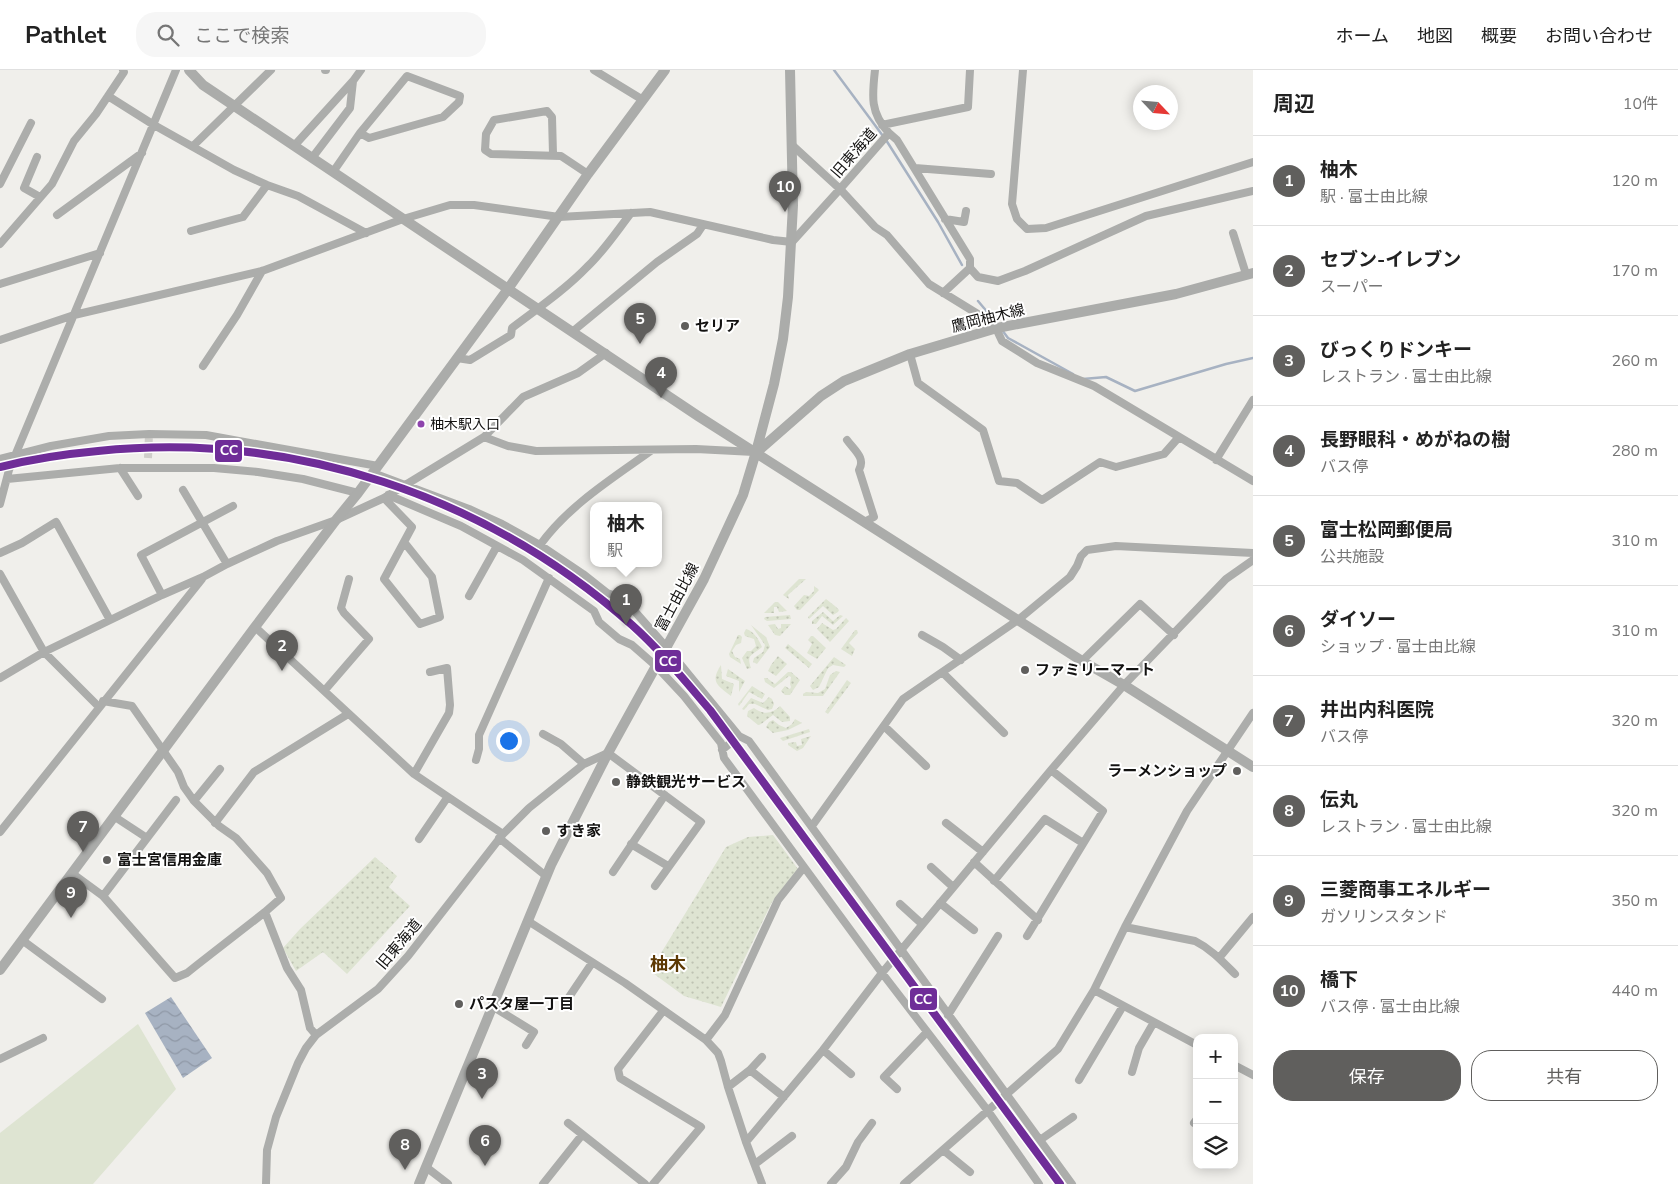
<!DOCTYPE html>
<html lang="ja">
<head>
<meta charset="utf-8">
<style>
  :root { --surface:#fff; --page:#f6f6f6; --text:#222; --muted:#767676; --line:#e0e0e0; --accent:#605f5d }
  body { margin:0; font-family:"Nunito Sans","Noto Sans JP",sans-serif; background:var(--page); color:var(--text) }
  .controls { position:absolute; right:15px; bottom:15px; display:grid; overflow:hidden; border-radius:10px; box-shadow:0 2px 12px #0003 }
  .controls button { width:45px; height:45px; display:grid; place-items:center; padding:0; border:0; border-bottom:1px solid var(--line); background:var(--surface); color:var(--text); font:25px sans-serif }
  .compass { position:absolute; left:1133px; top:15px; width:45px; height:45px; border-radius:50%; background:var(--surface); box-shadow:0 2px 12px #0003; rotate:116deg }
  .you { position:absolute; left:508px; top:670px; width:18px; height:18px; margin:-12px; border:4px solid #fff; border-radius:50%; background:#1a73e8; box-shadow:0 0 0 8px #1a73e833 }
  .badge { display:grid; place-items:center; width:32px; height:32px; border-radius:50%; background:var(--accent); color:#fff; font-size:16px; font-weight:700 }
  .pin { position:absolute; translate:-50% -41px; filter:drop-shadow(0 1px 2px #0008) }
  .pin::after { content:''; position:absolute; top:26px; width:18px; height:15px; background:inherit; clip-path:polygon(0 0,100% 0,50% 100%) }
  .popup { position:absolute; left:590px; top:432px; width:72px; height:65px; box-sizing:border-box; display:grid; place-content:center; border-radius:10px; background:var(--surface); filter:drop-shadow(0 1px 4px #0005); font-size:16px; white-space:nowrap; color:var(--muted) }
  .popup b { font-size:19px; color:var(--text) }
  .popup::after { content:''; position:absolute; left:50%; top:100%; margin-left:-10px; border:10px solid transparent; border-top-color:var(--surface) }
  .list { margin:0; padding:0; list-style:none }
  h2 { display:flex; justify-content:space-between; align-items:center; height:65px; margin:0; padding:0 20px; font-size:21px }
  h2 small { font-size:16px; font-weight:400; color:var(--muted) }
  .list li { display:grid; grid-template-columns:32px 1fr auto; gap:15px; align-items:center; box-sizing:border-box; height:90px; padding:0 20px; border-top:1px solid var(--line) }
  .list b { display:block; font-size:19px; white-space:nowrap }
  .list p { margin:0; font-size:16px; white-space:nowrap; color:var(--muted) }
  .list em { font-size:16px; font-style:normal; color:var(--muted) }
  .actions { display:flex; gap:10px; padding:15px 20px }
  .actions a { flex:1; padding:11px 0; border:1px solid var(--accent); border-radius:20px; text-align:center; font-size:18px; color:var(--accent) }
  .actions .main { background:var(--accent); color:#fff }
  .icon { flex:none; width:28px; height:28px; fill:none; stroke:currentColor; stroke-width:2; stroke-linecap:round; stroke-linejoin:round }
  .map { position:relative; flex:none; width:1253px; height:1114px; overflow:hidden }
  header { display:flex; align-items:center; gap:30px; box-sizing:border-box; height:70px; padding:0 25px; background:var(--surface); border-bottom:1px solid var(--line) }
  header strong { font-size:24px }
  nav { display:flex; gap:28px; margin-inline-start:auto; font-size:18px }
  .search { width:350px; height:45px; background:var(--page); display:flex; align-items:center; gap:12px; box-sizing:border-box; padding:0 18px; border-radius:20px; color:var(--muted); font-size:19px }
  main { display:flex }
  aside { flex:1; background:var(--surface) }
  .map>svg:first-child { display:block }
</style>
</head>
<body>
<header>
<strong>Pathlet</strong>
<div class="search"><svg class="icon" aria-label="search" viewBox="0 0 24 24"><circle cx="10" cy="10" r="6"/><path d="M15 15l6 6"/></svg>ここで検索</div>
<nav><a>ホーム</a><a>地図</a><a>概要</a><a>お問い合わせ</a></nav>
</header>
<main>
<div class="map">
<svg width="1253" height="1114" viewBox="0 0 1253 1114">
  <defs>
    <pattern id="grass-dots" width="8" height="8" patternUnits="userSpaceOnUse" patternTransform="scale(1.25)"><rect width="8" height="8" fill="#dee4d2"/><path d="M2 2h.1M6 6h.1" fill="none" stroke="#bec3b3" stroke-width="1.8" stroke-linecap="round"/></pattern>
    <pattern id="water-waves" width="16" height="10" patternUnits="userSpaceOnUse" patternTransform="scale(1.25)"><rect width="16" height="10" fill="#a7b2c2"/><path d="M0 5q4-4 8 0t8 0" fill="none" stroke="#8f98a6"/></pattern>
  </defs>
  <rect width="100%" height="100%" fill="#f0efeb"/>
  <path fill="url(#grass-dots)" d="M 799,509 L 806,509 L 788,525 L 789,529 L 783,525 Z
    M 814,516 L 819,520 L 800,540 L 797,540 L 794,536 L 804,525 L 809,526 L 814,521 Z
    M 826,529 L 835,536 L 839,540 L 838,542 L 833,545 L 823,536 L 809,549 L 808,547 Z
    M 775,532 L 778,532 L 787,541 L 779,542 L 777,537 L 774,537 L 774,543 L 764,543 Z
    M 823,542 L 833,551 L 840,545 L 843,546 L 833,555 L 822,546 L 816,554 L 812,554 L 812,551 Z
    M 790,545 L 791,549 L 767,551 L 764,549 L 765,547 Z
    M 846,548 L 849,551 L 830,572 L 817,559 L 822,553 L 833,560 L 836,559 Z
    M 775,554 L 778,559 L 781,558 L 781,554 L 791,554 L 780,566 L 775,565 L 768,555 Z
    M 751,555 L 766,567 L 770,577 L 757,594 L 753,592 L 754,588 L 763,582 L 765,575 Z
    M 746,559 C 754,561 759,570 762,577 C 752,586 746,584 751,598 L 747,599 L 742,588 L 747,581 L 751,581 L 756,576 L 754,569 L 745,566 L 744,563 Z
    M 855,560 L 857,560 L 858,563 L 849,573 L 855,579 L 852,586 L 841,579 Z
    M 738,565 L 740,565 L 742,567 L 741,573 L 736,575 L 732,581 L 735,587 L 740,589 L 741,594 L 730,587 L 729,584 Z
    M 811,566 L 813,566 L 826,578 L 817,589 L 807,583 L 812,574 L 808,570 Z
    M 788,574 L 812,594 L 809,598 L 785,578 Z
    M 778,586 L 787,594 L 776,606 L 768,601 L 771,595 Z
    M 834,587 L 846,595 L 844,597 L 833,595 L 828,598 L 819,617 L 813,620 L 810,616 Z
    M 721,595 L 722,609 L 734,614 L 731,626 C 717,615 710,612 721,595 Z
    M 728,599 L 745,611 L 739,622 L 739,611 L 726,606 Z
    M 836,601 L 840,602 L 823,626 L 803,626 L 803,624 L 806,622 L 818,623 L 825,619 L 830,605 Z
    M 788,602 L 791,602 L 800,610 L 790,625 L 785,625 L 781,621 L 785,616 L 790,619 L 791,617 L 790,614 L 791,607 L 789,606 L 774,618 L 765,612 L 764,608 L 767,608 L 775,614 Z
    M 847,610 L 851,613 L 828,644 L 825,642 Z
    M 752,616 L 765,624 L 762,629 L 749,622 L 739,636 L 738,634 Z
    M 769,627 L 772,629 L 774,634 L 772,639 L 768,640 L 755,634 L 749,634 L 744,640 L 742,639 L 751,628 L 763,633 Z
    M 780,636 L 790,647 L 790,651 L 782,652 L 773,645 C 768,648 763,654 758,655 L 747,646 L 748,641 L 754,638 C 763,645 772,644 780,636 Z
    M 795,649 L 802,653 L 788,660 L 773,663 L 766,657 L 769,652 L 773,650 L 779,655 L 786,658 L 792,654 Z
    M 809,659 L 810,662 L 783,671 L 780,668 Z
    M 811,666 L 803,678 L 797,681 L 788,675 L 788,673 L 796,672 L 797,676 L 802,675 L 801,669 Z
    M 773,765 L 798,799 L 772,832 L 721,937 L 684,926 L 650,901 L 726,777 L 748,767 Z
    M 375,787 L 397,806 L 389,817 L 410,836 L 347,904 L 323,882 L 296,901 L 283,878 L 300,859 Z"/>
  <path fill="#dee4d2" d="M 138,954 L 176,1019 L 93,1114 L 0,1114 L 0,1063 Z"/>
  <path fill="url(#water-waves)" d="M 171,927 L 212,988 L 183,1008 L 145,943 Z"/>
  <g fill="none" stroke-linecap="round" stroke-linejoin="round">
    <path stroke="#a7b2c2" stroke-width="2.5" d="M 834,0 L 883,66
      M 886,70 L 938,152 L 962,195
      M 978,231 L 994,250
      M 1002,260 L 1008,268 L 1073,304
      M 1083,309 L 1106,307 L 1135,321 L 1226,294 L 1253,288"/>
    <path stroke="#cfceca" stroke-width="8" stroke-dasharray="8 4" stroke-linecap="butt" d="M 148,388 L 149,364"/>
    <path stroke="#acadab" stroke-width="8" d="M 325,0 L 326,0
      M 594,0 L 643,30
      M 1023,0 L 1012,134 L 1017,149 L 1027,159 L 1046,158 L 1253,92
      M 108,26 L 154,55 L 234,100 L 267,115 L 298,126 L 366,163
      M 882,55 L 968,37 L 970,0
      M 889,63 L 897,70 L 970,189 L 970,198 L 943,223
      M 792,75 L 840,119 L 875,157 L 887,165 L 929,214 L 994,254 L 1002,271 L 1037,293 L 1094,316 L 1253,411
      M 193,76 L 271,0
      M 294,76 L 353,11
      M 553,84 L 552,47 L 547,41 L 494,50 L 486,64 L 485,80 L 491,84 L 561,86 L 588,104
      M 37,87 L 24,118 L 40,127
      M 312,88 L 350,38 L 353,11 L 361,0
      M 915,98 L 991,104
      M 333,102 L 360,63 L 407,6 L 460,26 L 459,32 L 443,47 L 369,68 L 360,63
      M 0,114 L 31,53
      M 57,145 L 142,83
      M 945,149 L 964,152 L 966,141
      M 191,161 L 243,147 L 267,115
      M 1233,163 L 1246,204
      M 0,174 L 52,114 L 74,71 L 96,44 L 124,2 L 123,0
      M 970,198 L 978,207 L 998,211 L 1025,201 L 1146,146 L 1253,121
      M 0,214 L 100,183
      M 572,262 L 657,192 L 697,164 L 703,155
      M 0,270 L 74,245 L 262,201 L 403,149 L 450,135 L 474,135 L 559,147 L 650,142 L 773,170 L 792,172 L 840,119 L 889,63 C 870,43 872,26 875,0
      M 910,284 L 918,313 L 983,360 L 999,411 L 1017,413 L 1042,430 L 1100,392 L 1116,397 L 1164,384 L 1179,367
      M 457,288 L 470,290 L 511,265 L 512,258 C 537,239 565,220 587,197 C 604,181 617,161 631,143
      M 203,296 L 237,245 L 262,201
      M 484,367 L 508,376 L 536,381 L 696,379 L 754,382
      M 847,370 C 854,380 866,388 859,400 L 874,447 L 864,452
      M 0,389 L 51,376 L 109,366 L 149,364 L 206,365 L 378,396
      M 1216,390 L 1253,330
      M 120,398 L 138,426
      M 373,403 L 469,439 L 502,454 L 540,475 L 583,504 L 607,523 L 623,528 L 667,578 L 739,666 L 749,671 L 1072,1114
      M 7,409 L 120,398 L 214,398 L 258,402 L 303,409 L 358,423
      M 183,420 L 227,494
      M 388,425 L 461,456 L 523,490 L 594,541 L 599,552 L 619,569 L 632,575 L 656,596 L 684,626 L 721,673 L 724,688 L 882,903 L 988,1041 L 1039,1114
      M 384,428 L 412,457 L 384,509 L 420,554 L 440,547 L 432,507 L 404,472
      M 0,434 L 9,400 L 176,0
      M 540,475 C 569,435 613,408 652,380
      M 0,483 L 22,473 L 56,452 L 110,550
      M 0,504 L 44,582 L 99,637
      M 162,525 L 141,485 L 233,436
      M 469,526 L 497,476
      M 255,557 L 414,704 L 503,764
      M 922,565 L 943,577 L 961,590
      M 1082,591 L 1140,534 L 1174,565
      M 943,603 L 1004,663
      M 0,608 L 44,582 L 162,525 L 203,507 L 227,494 L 277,471 L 336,450 L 384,428 L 484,367 L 523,327 L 578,303 L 606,283
      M 325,620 L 369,569 L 344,543 L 341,538 L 349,509
      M 103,631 L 132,636 L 178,702 L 184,717 L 194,731 L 219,756 L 236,768 L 267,803 L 281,828 L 265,842 L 287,898 L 301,920 L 310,958 L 316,965
      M 884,656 L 926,696
      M 543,664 L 561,674 L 584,694
      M 722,680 L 739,666
      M 476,690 L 479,679 L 479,665 L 549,508
      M 414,704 L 449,643 L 450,635 L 447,598 L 430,602
      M 194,731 L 220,699
      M 115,747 L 147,768
      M 215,753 L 254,702 L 348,644
      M 946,753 L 983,782
      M 812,756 L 903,629 L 1018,550 L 1070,507 L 1077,496 L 1081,486 L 1087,480 L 1116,476 L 1253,483
      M 0,762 L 202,509
      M 499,768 L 546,806
      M 419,769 L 447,728
      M 631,774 L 668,796
      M 974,792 L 1038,850
      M 931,797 L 953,817
      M 613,802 L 665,725
      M 73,804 L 103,826 L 175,908 L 187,903 L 197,895 L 265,842
      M 994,811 L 1045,749 L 1083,773
      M 103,826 L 176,730
      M 940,833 L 974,860
      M 900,834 L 922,854
      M 528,851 L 625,913 L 706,970 L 718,983 L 721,991 L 728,1017 L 746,1072 L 762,1114
      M 1125,857 L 1195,871 C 1211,879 1222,891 1235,904
      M 1027,866 L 1103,741 L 1051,700
      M 22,870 L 102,929
      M 1219,888 L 1253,847
      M 1094,920 L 1197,975
      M 567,930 L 592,893
      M 492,936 L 534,962 L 526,975
      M 948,945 L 998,866
      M 706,970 L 725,945 L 778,830 L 804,797
      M 823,980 L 851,1004
      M 0,989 L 43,968
      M 1234,995 L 1253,1005
      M 750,1000 L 784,1027
      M 1132,1002 L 1139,978 L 1154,952
      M 1079,1010 L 1123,936
      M 728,1017 L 750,1000 L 762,987
      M 897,1019 L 884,1007 L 927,962
      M 568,1053 L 645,1114
      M 1194,1053 L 1197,1049
      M 1040,1070 L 1073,1047
      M 746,1072 L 823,980 L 882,903 L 1051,700 L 1124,615 L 1226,509 L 1253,490
      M 943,1080 L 970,1102
      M 755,1094 L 792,1066
      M 426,1097 L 448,1114
      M 266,1114 L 267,1080 L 276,1047 L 298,993 L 306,978 L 316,965 L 378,919 L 408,886 L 503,764 L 529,738 L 584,694 L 608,683 L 701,752 L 655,816
      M 543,1114 L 582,1065
      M 653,1114 L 701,1057 L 620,1008 L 618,999 L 663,941
      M 831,1114 L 846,1097 L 858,1072 L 872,1053
      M 904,1114 L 1058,979 L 1094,920 L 1125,857 L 1187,741 L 1253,643"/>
    <path stroke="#abacaa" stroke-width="10" d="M 189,0 L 203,15 L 698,346 L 1082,591 L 1124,615 L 1253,697
      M 757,382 L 821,326 L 844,311 L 910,284 L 997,258 L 1176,224 L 1253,203
      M 0,900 L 255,557 L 336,450 L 358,423 L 508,219 L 588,104 L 665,0
      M 419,1114 L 551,795 L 608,683 L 704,509 L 743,425 L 756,382 L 774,314 L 783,269 L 788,227 L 793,135 L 790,0"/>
    <defs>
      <path id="rail-1" d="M 0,397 C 32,389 65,384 98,381 C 293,361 485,425 632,555 C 661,581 685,611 710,640 L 1060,1114"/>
    </defs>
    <use href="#rail-1" stroke="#fff" stroke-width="11"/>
    <use href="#rail-1" stroke="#6f2d98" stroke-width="8"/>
  </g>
  <g fill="#605f5d" stroke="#fff" stroke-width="2">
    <circle cx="685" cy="256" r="5"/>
    <circle cx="1025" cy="600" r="5"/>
    <circle cx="1237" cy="701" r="5"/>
    <circle cx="616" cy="712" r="5"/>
    <circle cx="546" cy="761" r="5"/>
    <circle cx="107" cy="790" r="5"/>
    <circle cx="459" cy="934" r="5"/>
  </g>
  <circle fill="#8e44ad" stroke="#fff" stroke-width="2" cx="421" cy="354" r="4.5"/>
  <g text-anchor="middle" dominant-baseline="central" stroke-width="4" stroke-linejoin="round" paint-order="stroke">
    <g font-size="14" fill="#131211" stroke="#fff" text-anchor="start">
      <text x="430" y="354">柚木駅入口</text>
    </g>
    <g font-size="15" fill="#131211" stroke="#fff">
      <text transform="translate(854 83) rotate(-49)">旧東海道</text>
      <text transform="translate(988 248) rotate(-14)">鷹岡柚木線</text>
      <text transform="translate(677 527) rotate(-62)">富士由比線</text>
      <text transform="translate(399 874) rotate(-50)">旧東海道</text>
    </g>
    <g font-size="15" font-weight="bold" fill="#131211" stroke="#fff" text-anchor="start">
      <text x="695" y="256">セリア</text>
      <text x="1035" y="600">ファミリーマート</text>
      <text x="1227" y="701" text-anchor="end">ラーメンショップ</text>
      <text x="626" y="712">静鉄観光サービス</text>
      <text x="556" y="761">すき家</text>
      <text x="117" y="790">富士宮信用金庫</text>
      <text x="469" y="934">パスタ屋一丁目</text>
    </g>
    <g font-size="18" font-weight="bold" fill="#5d3904" stroke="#fff">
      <text x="668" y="894">柚木</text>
    </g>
  </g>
  <g stroke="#fff" stroke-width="2">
    <rect x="214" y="369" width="29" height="24" rx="5" fill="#6f2d98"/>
    <rect x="654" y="579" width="28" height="24" rx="5" fill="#6f2d98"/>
    <rect x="909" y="917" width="29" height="24" rx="5" fill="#6f2d98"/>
  </g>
  <g font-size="14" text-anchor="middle" font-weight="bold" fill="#fff">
    <text x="229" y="385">CC</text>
    <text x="668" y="596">CC</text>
    <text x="923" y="934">CC</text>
  </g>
</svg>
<div class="controls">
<button>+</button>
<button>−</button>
<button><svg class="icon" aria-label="layers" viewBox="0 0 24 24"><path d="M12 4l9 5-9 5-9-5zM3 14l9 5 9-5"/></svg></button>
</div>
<svg class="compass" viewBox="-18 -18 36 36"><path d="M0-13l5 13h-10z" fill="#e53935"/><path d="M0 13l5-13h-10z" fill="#767676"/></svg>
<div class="you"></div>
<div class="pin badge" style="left:626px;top:555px">1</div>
<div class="popup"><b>柚木</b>駅</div>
<div class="pin badge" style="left:282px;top:601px">2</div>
<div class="pin badge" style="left:482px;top:1029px">3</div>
<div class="pin badge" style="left:661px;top:328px">4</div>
<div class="pin badge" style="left:640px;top:274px">5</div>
<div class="pin badge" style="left:485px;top:1096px">6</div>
<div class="pin badge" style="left:83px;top:782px">7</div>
<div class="pin badge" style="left:405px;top:1100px">8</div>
<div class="pin badge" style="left:71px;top:848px">9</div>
<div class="pin badge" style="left:785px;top:142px">10</div>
</div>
<aside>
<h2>周辺<small>10件</small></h2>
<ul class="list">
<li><span class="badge">1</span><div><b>柚木</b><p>駅 · 富士由比線</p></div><em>120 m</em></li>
<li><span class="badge">2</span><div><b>セブン-イレブン</b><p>スーパー</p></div><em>170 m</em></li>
<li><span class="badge">3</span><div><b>びっくりドンキー</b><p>レストラン · 富士由比線</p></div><em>260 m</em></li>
<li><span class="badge">4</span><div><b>長野眼科・めがねの樹</b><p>バス停</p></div><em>280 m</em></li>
<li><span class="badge">5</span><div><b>富士松岡郵便局</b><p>公共施設</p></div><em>310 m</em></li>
<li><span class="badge">6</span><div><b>ダイソー</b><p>ショップ · 富士由比線</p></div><em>310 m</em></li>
<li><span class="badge">7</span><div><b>井出内科医院</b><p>バス停</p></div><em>320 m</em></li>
<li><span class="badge">8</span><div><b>伝丸</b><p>レストラン · 富士由比線</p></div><em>320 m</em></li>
<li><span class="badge">9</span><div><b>三菱商事エネルギー</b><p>ガソリンスタンド</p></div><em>350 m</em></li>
<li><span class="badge">10</span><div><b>橋下</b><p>バス停 · 富士由比線</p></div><em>440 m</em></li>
</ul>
<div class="actions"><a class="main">保存</a><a>共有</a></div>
</aside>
</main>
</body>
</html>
